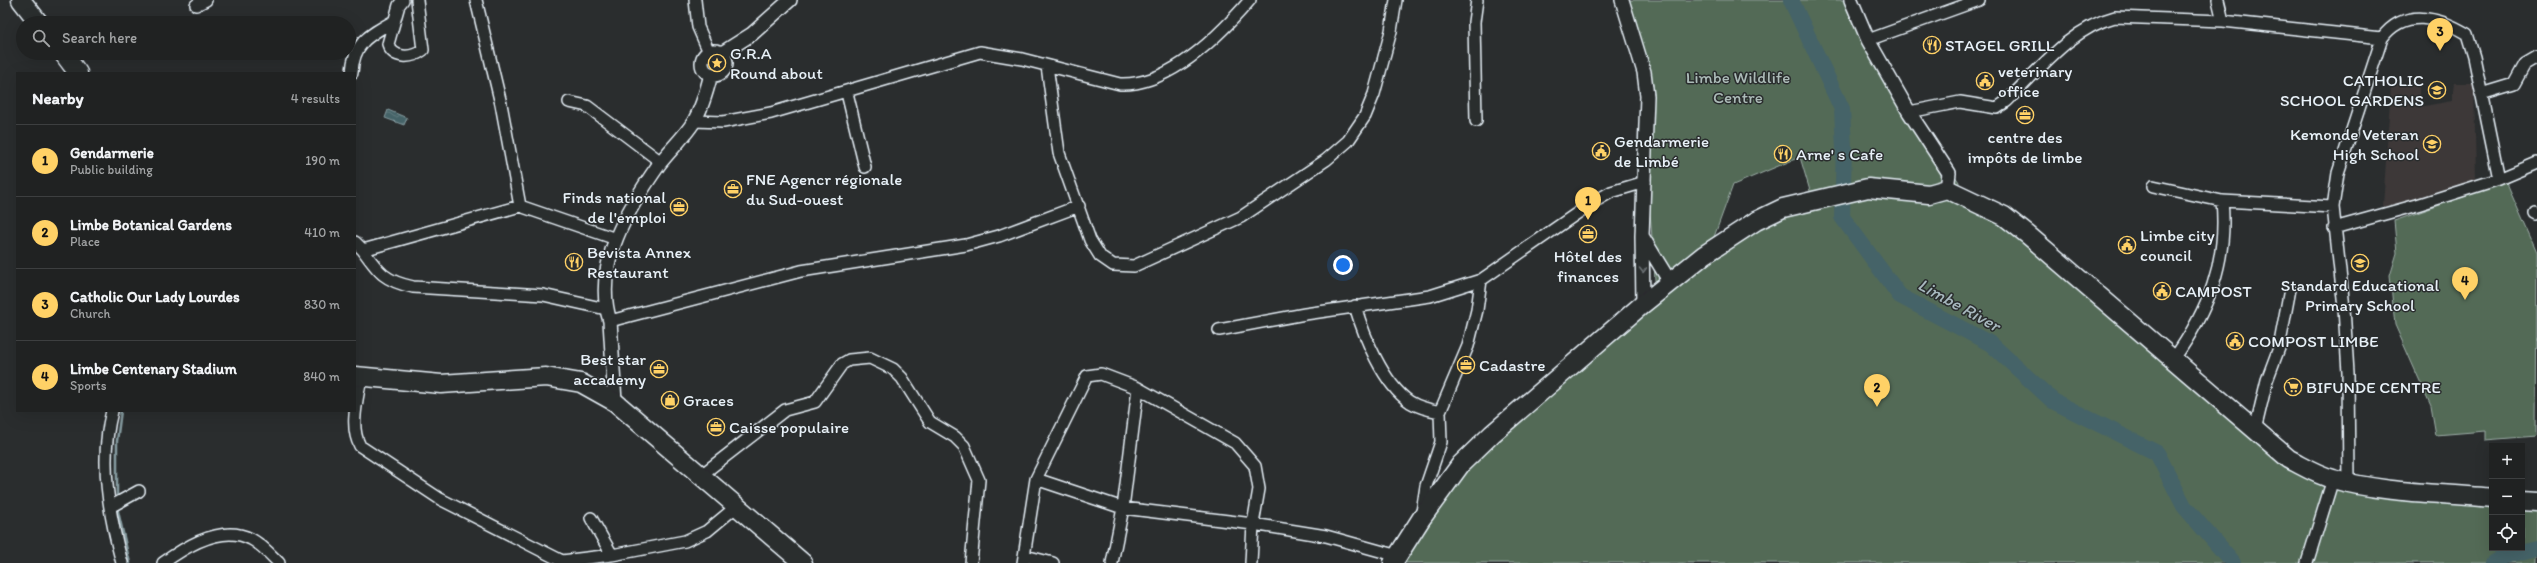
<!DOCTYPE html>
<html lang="en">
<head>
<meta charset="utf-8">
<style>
  :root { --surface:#202222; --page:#282a2a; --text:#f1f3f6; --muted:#a2a4a5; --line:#3d3f40; --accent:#ffd166 }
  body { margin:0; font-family:Itim,sans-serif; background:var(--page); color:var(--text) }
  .controls { position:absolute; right:12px; bottom:12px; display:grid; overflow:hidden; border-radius:0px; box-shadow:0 4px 16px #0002 }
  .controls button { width:36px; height:36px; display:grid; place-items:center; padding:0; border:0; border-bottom:1px solid var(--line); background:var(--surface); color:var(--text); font:20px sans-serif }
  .you { position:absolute; left:1343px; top:265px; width:14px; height:14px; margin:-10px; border:3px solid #fff; border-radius:50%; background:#1a73e8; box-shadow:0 0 0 6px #1a73e833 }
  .badge { display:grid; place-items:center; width:26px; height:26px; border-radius:50%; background:var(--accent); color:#111; font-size:13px; font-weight:700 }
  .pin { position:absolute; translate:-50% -33px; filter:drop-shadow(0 1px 2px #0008) }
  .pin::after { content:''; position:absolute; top:21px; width:14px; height:12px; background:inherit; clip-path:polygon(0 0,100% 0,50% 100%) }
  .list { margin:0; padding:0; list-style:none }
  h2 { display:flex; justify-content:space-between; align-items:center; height:52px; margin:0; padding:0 16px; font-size:17px }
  h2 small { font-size:13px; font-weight:400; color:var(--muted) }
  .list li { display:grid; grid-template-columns:26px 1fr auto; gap:12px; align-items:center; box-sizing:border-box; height:72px; padding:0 16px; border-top:1px solid var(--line) }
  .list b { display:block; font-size:15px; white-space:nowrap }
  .list p { margin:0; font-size:13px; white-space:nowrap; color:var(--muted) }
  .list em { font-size:13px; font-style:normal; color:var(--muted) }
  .icon { flex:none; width:22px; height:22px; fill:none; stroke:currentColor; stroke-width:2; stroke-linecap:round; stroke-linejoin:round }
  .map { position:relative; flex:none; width:2537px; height:563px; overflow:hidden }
  .search { position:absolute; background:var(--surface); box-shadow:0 4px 16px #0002; left:16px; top:16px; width:340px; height:44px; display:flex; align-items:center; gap:10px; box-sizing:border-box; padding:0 14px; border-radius:22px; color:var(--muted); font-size:15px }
  .panel { position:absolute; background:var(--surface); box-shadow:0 4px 16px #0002; left:16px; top:72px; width:340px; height:340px; border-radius:0px }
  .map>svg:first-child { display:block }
</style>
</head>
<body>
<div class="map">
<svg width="2537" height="563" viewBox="0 0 2537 563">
  <defs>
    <pattern id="water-waves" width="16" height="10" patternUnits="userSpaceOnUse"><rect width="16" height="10" fill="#456367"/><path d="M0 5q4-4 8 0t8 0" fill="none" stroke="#607a7e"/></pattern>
  </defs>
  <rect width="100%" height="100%" fill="#2a2d2e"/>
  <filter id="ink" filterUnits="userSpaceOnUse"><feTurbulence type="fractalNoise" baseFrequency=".025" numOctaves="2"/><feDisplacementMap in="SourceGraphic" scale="8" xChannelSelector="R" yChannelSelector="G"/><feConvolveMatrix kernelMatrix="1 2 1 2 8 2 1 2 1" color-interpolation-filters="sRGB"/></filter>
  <g filter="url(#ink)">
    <path fill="#3d3939" d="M 2419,82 L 2419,107 L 2452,101 L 2454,83 L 2474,83 L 2476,182 L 2390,207 L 2383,206 L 2391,85 Z"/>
    <path fill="#536a57" stroke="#9eaea8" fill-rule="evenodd" d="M 1625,0 L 1852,0 L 1917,120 L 1959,182 L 1956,201 L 2004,221 L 2330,481 L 2492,499 L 2492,548 L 2522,548 L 2522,501 L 2537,503 L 2537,563 L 1396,563 L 1464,463 L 1656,293 L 1648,184 L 1650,87 ZM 1800,157 L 1813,201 L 1707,256 L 1733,185 Z
      M 2506,182 L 2537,252 L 2536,436 L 2485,440 L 2485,431 L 2436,435 L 2431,406 L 2395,325 L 2390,276 L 2397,253 L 2394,221 Z"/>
    <path fill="url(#water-waves)" stroke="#869ca1" d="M 388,110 L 407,118 L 404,125 L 385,118 Z"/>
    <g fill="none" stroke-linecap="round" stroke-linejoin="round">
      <path stroke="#869ca1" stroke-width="2.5" d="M 117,498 L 117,441 L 121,411
        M 117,507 L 130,563"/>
      <path stroke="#456367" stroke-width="16" d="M 1791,0 L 1842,109 L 1844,148 L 1842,217 L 1900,296 L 1991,344 L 2053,401 L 2157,453 L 2184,506 L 2233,563
        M 2493,563 L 2505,556 L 2537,548"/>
      <defs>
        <path id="minor" d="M 403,0 L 399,5 L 388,44 C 393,59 411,59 423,50 L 417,0
          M 476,0 L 501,104 L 520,206
          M 695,0 L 698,27 L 709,52
          M 2218,0 L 2223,21
          M 196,5 L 206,0
          M 2382,38 C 2404,8 2439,17 2467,34 L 2474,57 L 2499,179
          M 1868,40 L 1979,0
          M 1047,66 L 1059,153 L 1090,240 L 1100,256 L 1113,265 L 1134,266 L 1241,217 L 1326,160 L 1348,141 L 1365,116 L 1374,94 L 1391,31 L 1396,0
          M 352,73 C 353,43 369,35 394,21
          M 847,93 L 865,167
          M 2481,94 L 2514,84 L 2525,64 L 2537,57
          M 569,102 L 587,106 L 661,162
          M 1909,112 L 1960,102 L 1997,108 L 2007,101 C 2039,70 2071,28 2115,17 L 2223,21 L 2382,38 L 2338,173 L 2333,207 L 2344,308 L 2348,373 L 2349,482
          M 694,121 L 723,122 L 771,113 L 980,52 L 1022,59 L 1120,84 C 1170,86 1220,35 1250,0
          M 1476,121 L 1474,22 L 1477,0
          M 2153,186 L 2222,201 L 2333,207
          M 2535,213 L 2537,214
          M 2334,228 L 2417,205 L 2499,179 L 2537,163
          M 355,242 L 363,250 L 520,206 L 616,239
          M 363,250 C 379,273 385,281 413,287 L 543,295 L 606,309
          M 1355,306 C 1364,336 1383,384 1410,402 C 1418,407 1430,410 1440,412
          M 610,321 L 801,271 L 966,245 L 999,236 L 1079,206
          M 1219,330 L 1305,314 L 1430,296 L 1481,280 L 1592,203 L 1611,192 L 1645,182
          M 2173,360 C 2208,311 2228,262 2222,201
          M 361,377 C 358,398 349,426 360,446 L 440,499 L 562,561 L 612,555 L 685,541 L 707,531 L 737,506
          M 112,411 C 99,461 109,514 122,563
          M 2255,430 L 2267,380 L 2279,348 L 2290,289
          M 700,476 L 785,410 L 815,402 L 842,364 L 849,360 L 870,358 L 893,369 L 902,378 L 930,422 L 955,437 L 964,446 L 979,480 L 971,563
          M 1036,479 L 1123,508 L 1253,524 L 1326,536 L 1398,556
          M 110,507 L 139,491
          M 1422,512 L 1426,486 L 1441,442 L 1440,412 L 1468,346 L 1477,310 L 1481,280
          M 591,518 L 612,555
          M 1025,556 L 1053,563
          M 163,563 C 186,546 223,524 251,539 C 261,544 271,555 279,563
          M 1023,563 L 1036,479 L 1087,376 L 1101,374 L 1138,388 L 1235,443 L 1255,466 L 1259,489 L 1253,524 L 1251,563
          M 1112,563 L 1123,508 L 1138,388
          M 2307,563 L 2333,479"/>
        <path id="tertiary" d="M 1622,0 L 1644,72 L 1647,96 L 1642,236 L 1643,304
          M 1851,0 L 1868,40 L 1909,112 L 1949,173 L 1947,189
          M702 63a12 12 0 1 1 24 0a12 12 0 1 1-24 0Z
          M 722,53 L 752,34 L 790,0
          M 1642,236 L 1670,282
          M 615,402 L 610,321 C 592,265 629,207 660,163 C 671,149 684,137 693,123 C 702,109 707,90 711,74"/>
        <path id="trunk" d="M 21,0 L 39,23
          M 63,53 L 78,73
          M 355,376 L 441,384 L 546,377 L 581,383 L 615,402 L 803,563
          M 2522,501 L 2537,502
          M 1393,563 L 1421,519 L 1461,464 L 1492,434 L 1643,304 L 1704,255 L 1756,221 L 1783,208 L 1868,188 L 1929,194 L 1947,189 L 2004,216 L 2028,235 L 2289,459 C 2303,466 2317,475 2333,479 C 2381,493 2442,493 2492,498"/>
      </defs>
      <use href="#minor" stroke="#e8f1f8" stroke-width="14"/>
      <use href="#tertiary" stroke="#e8f1f8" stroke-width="16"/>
      <use href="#trunk" stroke="#e8f1f8" stroke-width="21"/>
      <use href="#minor" stroke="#2a2d2e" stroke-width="11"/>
      <use href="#tertiary" stroke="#2a2d2e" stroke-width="13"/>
      <use href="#trunk" stroke="#2a2d2e" stroke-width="18"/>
    </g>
    <defs><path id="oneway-chevron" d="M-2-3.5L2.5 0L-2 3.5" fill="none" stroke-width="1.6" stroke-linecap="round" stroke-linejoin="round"/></defs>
    <use stroke="#6c7275" href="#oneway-chevron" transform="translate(1643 270) rotate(89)"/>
  </g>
  <defs>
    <symbol id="restaurant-ring" viewBox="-11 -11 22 22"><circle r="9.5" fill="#2a2d2e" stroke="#ffd166" stroke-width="1.5"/><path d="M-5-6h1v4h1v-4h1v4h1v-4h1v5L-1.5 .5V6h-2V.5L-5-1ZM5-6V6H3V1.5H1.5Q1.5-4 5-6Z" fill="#ffd166"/></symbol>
    <symbol id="sight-ring" viewBox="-11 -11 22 22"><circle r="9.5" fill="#2a2d2e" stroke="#ffd166" stroke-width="1.5"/><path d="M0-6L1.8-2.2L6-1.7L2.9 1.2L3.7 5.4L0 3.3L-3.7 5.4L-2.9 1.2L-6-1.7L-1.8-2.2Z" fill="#ffd166"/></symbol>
    <symbol id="civic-ring" viewBox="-11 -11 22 22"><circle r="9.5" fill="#2a2d2e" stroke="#ffd166" stroke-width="1.5"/><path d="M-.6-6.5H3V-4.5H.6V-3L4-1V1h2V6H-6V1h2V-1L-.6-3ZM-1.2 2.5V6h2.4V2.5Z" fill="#ffd166"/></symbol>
    <symbol id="school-ring" viewBox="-11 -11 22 22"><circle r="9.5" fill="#2a2d2e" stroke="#ffd166" stroke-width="1.5"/><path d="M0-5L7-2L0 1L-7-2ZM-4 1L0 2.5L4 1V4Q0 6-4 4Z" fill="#ffd166"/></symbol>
    <symbol id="office-ring" viewBox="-11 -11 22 22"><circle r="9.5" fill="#2a2d2e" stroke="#ffd166" stroke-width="1.5"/><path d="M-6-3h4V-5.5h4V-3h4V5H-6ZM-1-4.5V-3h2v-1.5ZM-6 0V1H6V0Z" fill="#ffd166"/></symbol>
    <symbol id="supermarket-ring" viewBox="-11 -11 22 22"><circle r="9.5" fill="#2a2d2e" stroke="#ffd166" stroke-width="1.5"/><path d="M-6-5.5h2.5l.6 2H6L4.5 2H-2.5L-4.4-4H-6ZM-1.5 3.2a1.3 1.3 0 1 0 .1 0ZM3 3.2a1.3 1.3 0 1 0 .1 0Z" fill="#ffd166"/></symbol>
    <symbol id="shop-ring" viewBox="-11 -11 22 22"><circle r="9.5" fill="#2a2d2e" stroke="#ffd166" stroke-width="1.5"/><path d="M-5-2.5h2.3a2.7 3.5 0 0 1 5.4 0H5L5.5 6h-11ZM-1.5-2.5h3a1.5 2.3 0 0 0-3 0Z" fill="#ffd166"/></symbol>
  </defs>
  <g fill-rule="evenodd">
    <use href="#restaurant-ring" x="1922" y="35" width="20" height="20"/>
    <use href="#sight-ring" x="707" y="53" width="20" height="20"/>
    <use href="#civic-ring" x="1975" y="71" width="20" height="20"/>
    <use href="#school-ring" x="2427" y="80" width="20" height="20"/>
    <use href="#office-ring" x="2015" y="105" width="20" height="20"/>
    <use href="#school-ring" x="2422" y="134" width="20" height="20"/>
    <use href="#civic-ring" x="1591" y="141" width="20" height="20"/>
    <use href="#restaurant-ring" x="1773" y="144" width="20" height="20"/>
    <use href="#office-ring" x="723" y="179" width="20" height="20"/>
    <use href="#office-ring" x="669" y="197" width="20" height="20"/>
    <use href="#office-ring" x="1578" y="224" width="20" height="20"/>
    <use href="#civic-ring" x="2117" y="235" width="20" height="20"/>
    <use href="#restaurant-ring" x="564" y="252" width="20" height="20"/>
    <use href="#school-ring" x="2350" y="253" width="20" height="20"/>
    <use href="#civic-ring" x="2152" y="281" width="20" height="20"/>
    <use href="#civic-ring" x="2225" y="331" width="20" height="20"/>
    <use href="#office-ring" x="1456" y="355" width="20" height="20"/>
    <use href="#office-ring" x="649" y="359" width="20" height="20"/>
    <use href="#supermarket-ring" x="2283" y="377" width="20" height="20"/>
    <use href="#shop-ring" x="660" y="390" width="20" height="20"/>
    <use href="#office-ring" x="706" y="417" width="20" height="20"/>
  </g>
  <g text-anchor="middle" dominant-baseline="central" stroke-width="3" stroke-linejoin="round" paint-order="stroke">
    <g font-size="17" fill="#e8f1f8" stroke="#2a2d2e" text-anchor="start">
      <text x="1945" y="45">STAGEL GRILL</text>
      <text x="730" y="53">G.R.A<tspan x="730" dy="20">Round about</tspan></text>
      <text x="1998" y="71">veterinary<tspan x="1998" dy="20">office</tspan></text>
      <text x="2424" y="80" text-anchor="end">CATHOLIC<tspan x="2424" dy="20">SCHOOL GARDENS</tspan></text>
      <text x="2419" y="134" text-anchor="end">Kemonde Veteran<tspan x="2419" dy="20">High School</tspan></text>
      <text x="2025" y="137" text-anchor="middle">centre des<tspan x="2025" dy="20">impôts de limbe</tspan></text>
      <text x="1614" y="141">Gendarmerie<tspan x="1614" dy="20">de Limbé</tspan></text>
      <text x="1796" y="154">Arne' s Cafe</text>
      <text x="746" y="179">FNE Agencr régionale<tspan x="746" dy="20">du Sud-ouest</tspan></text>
      <text x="666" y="197" text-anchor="end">Finds national<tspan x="666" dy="20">de l'emploi</tspan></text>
      <text x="2140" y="235">Limbe city<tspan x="2140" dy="20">council</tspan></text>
      <text x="587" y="252">Bevista Annex<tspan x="587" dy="20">Restaurant</tspan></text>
      <text x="1588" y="256" text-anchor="middle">Hôtel des<tspan x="1588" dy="20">finances</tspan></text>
      <text x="2360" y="285" text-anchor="middle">Standard Educational<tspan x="2360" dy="20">Primary School</tspan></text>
      <text x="2175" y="291">CAMPOST</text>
      <text x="2248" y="341">COMPOST LIMBE</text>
      <text x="646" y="359" text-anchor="end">Best star<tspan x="646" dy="20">accademy</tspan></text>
      <text x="1479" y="365">Cadastre</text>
      <text x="2306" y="387">BIFUNDE CENTRE</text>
      <text x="683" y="400">Graces</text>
      <text x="729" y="427">Caisse populaire</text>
    </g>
    <g font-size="17" fill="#acbbb8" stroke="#2a2d2e">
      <text x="1738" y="77">Limbe Wildlife<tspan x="1738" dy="20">Centre</tspan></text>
    </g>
    <g font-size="18" font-style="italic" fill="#a7b8be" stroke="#2a2d2e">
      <text transform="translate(1959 305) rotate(29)">Limbe River</text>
    </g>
  </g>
</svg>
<div class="controls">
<button>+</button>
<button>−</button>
<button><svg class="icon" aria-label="locate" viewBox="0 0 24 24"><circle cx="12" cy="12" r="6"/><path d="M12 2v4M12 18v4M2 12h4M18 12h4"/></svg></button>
</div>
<div class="you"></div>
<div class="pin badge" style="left:1588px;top:220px">1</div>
<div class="pin badge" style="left:1877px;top:407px">2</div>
<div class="pin badge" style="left:2440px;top:51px">3</div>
<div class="pin badge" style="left:2465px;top:300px">4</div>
<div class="search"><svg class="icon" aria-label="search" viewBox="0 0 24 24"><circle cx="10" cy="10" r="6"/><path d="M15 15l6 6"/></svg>Search here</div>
<section class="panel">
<h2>Nearby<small>4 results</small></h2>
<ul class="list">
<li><span class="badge">1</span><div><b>Gendarmerie</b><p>Public building</p></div><em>190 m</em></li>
<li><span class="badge">2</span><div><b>Limbe Botanical Gardens</b><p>Place</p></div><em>410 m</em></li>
<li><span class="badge">3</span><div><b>Catholic Our Lady Lourdes</b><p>Church</p></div><em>830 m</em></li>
<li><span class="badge">4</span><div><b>Limbe Centenary Stadium</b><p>Sports</p></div><em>840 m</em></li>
</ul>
</section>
</div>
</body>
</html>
